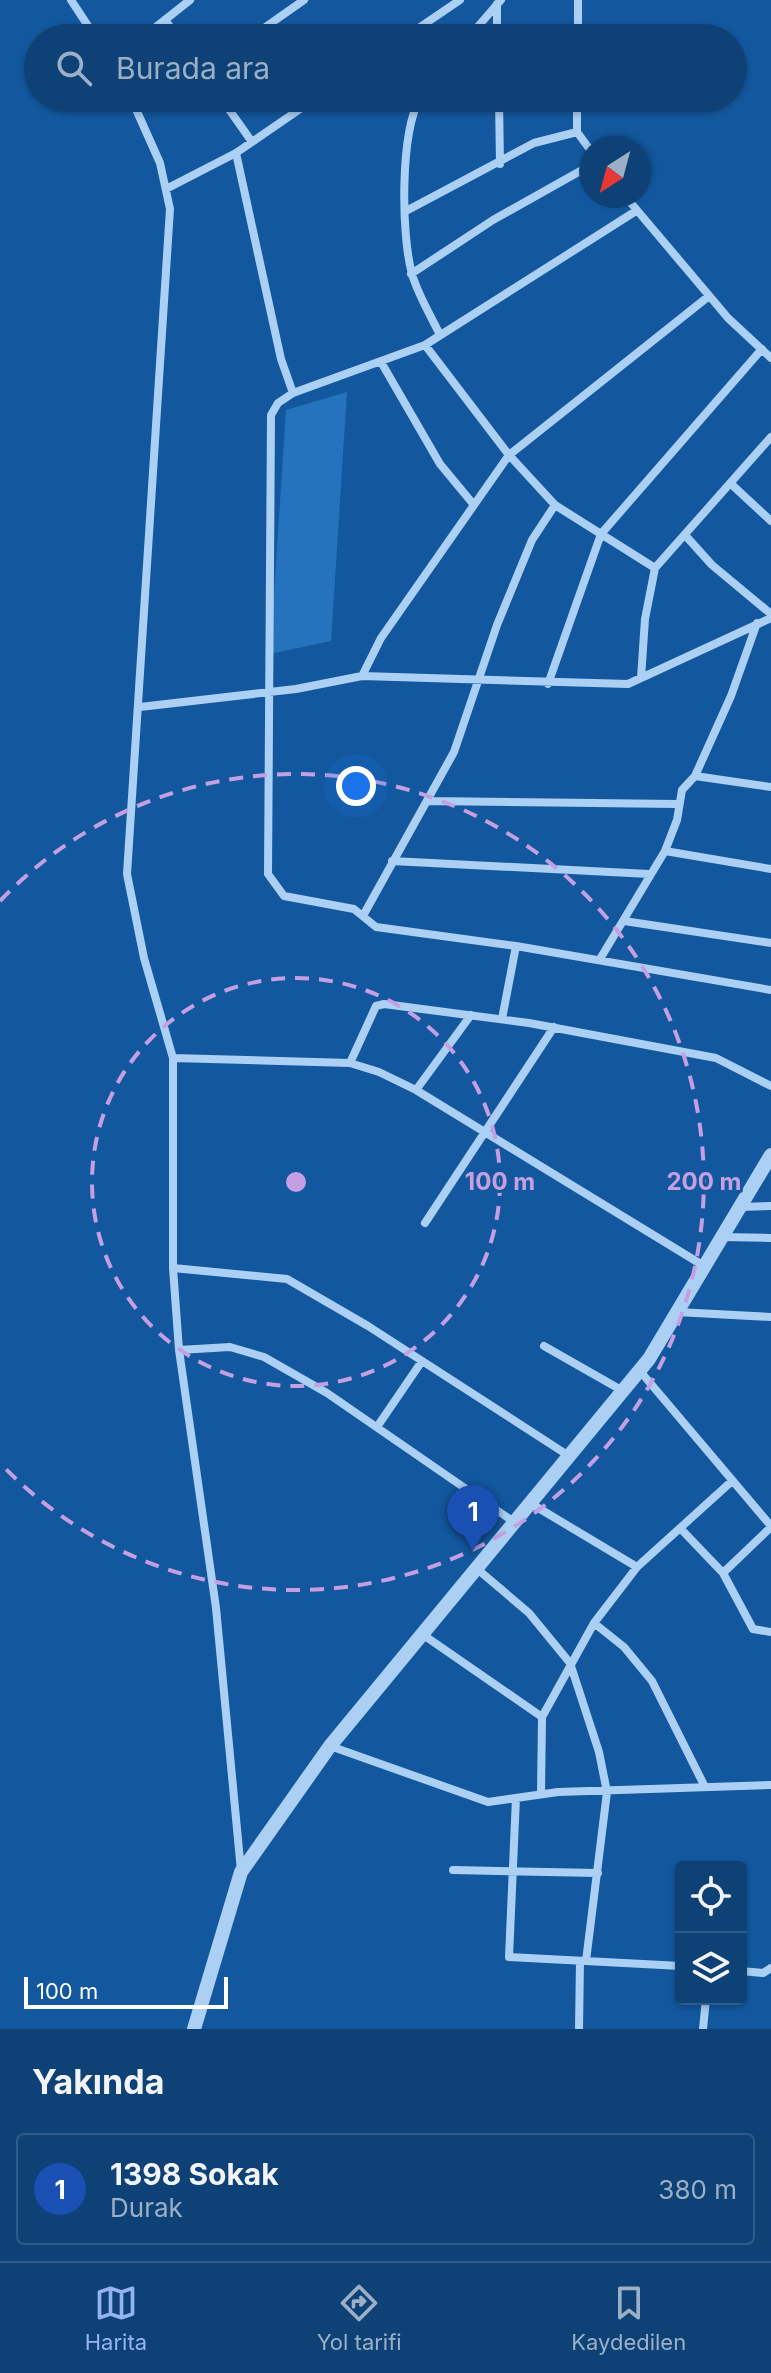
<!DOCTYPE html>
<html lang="tr">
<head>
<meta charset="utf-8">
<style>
  :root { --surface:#0e4277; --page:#1c4d7f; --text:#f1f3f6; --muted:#9bb0c6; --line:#2e5b89; --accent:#95b2f1 }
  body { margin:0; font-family:Inter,sans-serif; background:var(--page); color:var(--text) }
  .controls { position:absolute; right:24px; bottom:24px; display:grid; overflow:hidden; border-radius:8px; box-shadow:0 2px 6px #0004 }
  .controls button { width:72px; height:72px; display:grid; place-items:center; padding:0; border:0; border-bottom:2px solid var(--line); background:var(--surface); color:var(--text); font:40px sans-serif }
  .compass { position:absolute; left:579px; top:136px; width:72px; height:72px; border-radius:50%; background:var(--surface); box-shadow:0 2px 6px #0004; rotate:216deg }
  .scale { position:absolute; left:24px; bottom:20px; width:204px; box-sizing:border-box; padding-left:8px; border:4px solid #fff; border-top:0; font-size:22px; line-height:28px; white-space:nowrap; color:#fff; -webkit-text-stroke:6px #13589f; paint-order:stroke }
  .you { position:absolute; left:356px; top:786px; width:28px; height:28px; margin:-20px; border:6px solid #fff; border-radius:50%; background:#1a73e8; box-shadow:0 0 0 12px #1a73e833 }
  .badge { display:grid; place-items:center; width:52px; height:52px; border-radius:50%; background:var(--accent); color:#fff; font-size:26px; font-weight:700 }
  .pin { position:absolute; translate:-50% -66px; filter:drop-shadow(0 2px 4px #0008) }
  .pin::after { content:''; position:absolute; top:42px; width:28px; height:24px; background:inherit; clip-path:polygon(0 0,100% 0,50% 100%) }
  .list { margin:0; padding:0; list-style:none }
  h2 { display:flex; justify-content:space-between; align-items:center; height:104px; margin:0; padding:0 32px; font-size:34px }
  h2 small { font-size:26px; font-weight:400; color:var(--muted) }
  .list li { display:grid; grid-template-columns:52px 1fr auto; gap:24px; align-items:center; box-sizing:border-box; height:112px; margin:0 16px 16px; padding:0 16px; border:2px solid var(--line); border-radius:8px }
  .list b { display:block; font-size:30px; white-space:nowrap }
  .list p { margin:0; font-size:26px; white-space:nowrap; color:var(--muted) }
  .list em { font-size:26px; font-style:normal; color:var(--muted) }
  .icon { flex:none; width:44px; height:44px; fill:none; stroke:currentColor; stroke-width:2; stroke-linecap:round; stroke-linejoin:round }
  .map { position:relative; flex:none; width:771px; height:2029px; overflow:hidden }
  .search { position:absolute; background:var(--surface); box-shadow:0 2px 6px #0004; left:24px; right:24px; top:24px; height:88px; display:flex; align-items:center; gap:20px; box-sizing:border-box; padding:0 28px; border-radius:44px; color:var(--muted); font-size:30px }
  .sheet { height:232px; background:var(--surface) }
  nav { display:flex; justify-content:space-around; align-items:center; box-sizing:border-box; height:112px; border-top:2px solid var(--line); background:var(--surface); font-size:22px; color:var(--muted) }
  nav a { display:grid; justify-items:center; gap:4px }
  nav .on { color:var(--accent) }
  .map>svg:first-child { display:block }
</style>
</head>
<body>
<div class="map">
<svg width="771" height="2029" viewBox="0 0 771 2029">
  <rect width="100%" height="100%" fill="#13589f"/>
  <path fill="#2673bd" d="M 347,392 L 331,641 L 270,654 L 286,410 Z"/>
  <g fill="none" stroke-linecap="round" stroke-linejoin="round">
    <path stroke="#abd0f4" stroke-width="8" d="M 71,0 L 96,38
      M 497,4 L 497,38
      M 166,21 L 178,38
      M 142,38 L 190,0
      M 250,38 L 304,0
      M 404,38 L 460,0
      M 468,38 L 501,0
      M 578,38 L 578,0
      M 131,98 L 160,163 L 170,209 L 127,874 L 144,958 L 173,1058 L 173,1268 L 179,1350 L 216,1608 L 241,1871
      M 221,98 L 252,142
      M 420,98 C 400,134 401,234 412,274 C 418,295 431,316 440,335
      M 499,98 L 500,164
      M 577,98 L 577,132 L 591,151
      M 236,153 L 281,359 L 293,393 L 425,345 L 636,211
      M 166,189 L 236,153 L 316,98
      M 625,196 L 728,318 L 771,358
      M 406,211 L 534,143 L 577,132
      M 411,274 L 493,220 L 591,165
      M 709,296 L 509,455 L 381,638 L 362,676 L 628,684 L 771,618
      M 425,345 L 509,455 L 555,505 L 655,568
      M 381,362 L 440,464 L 474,505
      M 293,393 L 278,403 L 271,415 L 268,874 L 284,896 L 354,909 L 376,927 L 516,946 L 771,990
      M 730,483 L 771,521
      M 685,535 L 712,565 L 771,614
      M 641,678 L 645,619 L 655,568 L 771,437
      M 548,684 L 601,534 L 762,349
      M 140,707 L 296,689 L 362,676
      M 695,776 L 771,787
      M 428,801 L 677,804
      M 665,851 L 771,869
      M 392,861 L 649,874
      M 364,914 L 454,752 L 497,625 L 532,540 L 555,505
      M 624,921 L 771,943
      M 600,959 L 665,851 L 677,820 L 682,790 L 695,776 L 731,696 L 757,623
      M 502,1019 L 516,946
      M 173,1058 L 350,1063 L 379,1072 L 416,1090 L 704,1266
      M 350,1063 L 376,1006 L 384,1004 L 529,1023 L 716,1058 L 771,1086
      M 416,1090 L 471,1015
      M 740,1207 L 771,1206
      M 425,1223 L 554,1027
      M 721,1237 L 771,1238
      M 173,1268 L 287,1279 L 368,1326 L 569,1456
      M 677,1312 L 771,1317
      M 544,1346 L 623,1391
      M 179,1350 L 230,1347 L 264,1357 L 327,1393 L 514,1522
      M 640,1371 L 771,1526
      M 377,1427 L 422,1361
      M 530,1503 L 637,1567
      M 680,1528 L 723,1573 L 753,1629 L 771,1632
      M 476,1568 L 529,1613 L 570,1663 L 599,1752 L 607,1792 L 586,1961
      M 723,1573 L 771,1527
      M 594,1623 L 624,1647 L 652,1681 L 705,1787
      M 422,1634 L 542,1717
      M 330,1746 L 488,1802 L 558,1792 L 771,1785
      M 541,1794 L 542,1717 L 594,1623 L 637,1567 L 732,1481
      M 516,1798 L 509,1957 L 681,1966
      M 453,1870 L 598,1873
      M 741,1971 L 763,1973 L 771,1968
      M 579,2029 L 580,1961
      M 703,2029 L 706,1999"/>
    <path stroke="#abd0f4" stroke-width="14" d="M 194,2029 L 241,1872 L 330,1746 L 649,1359 L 771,1155"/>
  </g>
  <g fill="none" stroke="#c4a0e2" stroke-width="4" stroke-dasharray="14 10">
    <circle cx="296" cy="1182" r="204"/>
    <path d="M0 901A408 408 0 1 1 0 1463"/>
  </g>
  <circle cx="296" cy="1182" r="12" fill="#c4a0e2" stroke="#13589f" stroke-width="4"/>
  <g font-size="24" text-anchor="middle" font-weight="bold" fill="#c4a0e2" stroke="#13589f" stroke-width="6" stroke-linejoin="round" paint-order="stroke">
    <text x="500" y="1190">100 m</text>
    <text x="704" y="1190">200 m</text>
  </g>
</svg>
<div class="controls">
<button><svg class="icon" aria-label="locate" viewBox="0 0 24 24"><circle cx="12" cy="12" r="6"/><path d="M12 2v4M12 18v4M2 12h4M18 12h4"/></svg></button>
<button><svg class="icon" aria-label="layers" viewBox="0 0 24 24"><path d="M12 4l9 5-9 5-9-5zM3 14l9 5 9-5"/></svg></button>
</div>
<svg class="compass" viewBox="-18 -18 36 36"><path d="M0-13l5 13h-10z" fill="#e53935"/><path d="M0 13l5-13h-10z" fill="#9bb0c6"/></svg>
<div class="scale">100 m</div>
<div class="you"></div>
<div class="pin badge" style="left:473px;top:1551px;background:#1a4fb4">1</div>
<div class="search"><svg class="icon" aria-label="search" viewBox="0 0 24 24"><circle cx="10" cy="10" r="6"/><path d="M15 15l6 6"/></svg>Burada ara</div>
</div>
<section class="sheet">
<h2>Yakında<small></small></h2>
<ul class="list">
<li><span class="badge" style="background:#1a4fb4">1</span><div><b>1398 Sokak</b><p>Durak</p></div><em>380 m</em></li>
</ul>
</section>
<nav>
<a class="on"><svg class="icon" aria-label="map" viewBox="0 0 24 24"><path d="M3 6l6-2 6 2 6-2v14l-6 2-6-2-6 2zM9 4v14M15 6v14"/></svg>Harita</a>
<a><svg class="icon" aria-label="directions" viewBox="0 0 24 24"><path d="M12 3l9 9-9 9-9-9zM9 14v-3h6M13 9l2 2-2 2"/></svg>Yol tarifi</a>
<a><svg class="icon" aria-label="saved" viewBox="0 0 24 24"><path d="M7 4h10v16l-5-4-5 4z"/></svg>Kaydedilen</a>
</nav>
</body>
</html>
